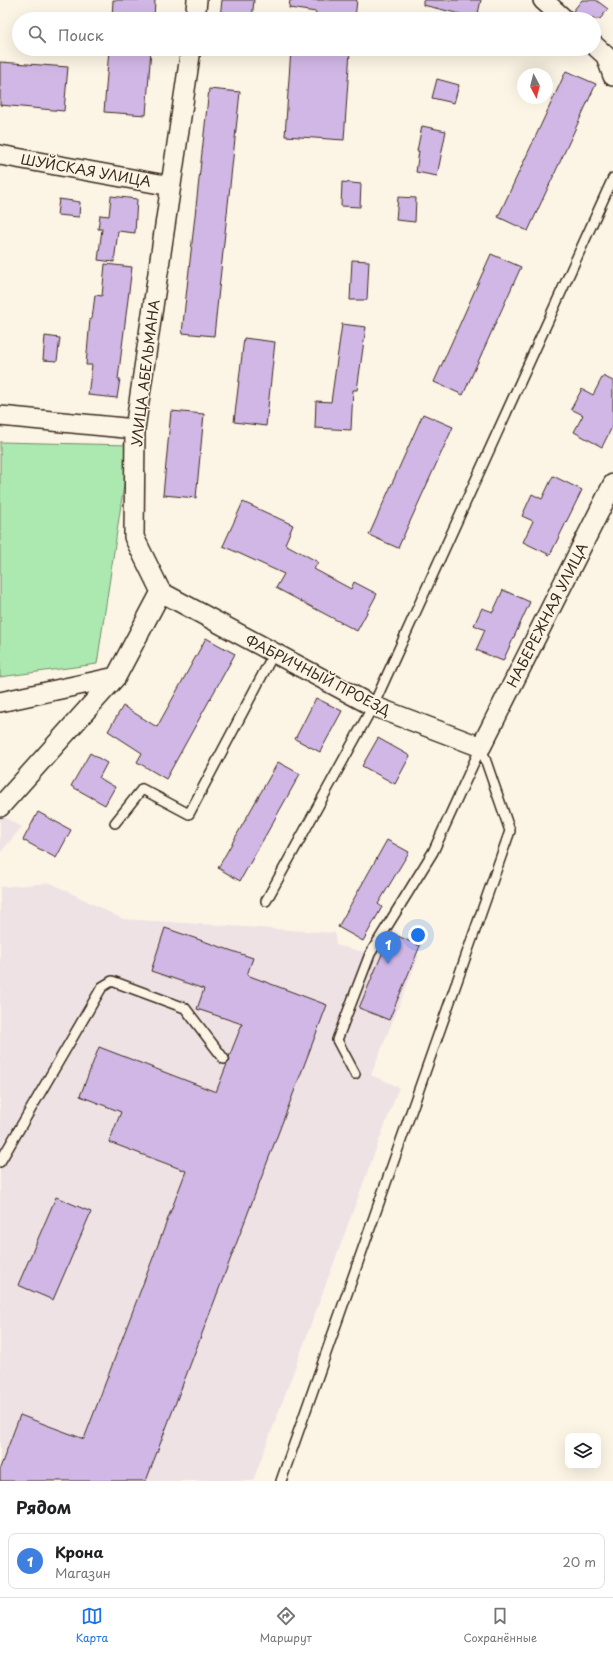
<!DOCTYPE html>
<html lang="ru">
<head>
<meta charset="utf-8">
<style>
  :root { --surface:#fff; --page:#f2f2f2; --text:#202124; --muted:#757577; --line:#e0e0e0; --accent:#1a73e8 }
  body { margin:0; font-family:"Playpen Sans",sans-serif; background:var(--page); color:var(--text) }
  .controls { position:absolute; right:12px; bottom:12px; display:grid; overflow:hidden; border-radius:8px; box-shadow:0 4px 16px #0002 }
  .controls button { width:36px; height:36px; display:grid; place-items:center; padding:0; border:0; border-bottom:1px solid var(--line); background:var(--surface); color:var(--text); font:20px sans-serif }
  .compass { position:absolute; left:517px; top:68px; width:36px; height:36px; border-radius:50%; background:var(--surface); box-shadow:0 4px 16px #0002; rotate:173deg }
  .you { position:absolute; left:418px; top:935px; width:14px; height:14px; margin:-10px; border:3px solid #fff; border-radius:50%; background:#1a73e8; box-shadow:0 0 0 6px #1a73e833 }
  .badge { display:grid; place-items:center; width:26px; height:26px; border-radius:50%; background:var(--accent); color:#fff; font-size:13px; font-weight:700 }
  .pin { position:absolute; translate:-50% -33px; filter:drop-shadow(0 1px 2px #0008) }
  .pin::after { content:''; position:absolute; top:21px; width:14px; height:12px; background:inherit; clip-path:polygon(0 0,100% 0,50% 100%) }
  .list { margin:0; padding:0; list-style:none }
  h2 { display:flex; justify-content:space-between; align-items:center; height:52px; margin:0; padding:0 16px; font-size:17px }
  h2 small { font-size:13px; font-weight:400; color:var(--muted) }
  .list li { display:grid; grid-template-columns:26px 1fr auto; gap:12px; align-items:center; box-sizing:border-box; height:56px; margin:0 8px 8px; padding:0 8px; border:1px solid var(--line); border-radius:8px }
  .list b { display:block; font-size:15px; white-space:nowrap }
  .list p { margin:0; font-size:13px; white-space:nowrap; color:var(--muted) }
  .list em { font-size:13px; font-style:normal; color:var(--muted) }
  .icon { flex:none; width:22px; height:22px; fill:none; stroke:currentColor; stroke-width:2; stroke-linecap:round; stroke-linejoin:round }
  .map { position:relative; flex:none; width:613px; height:1481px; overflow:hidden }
  .search { position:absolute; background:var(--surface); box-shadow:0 4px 16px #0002; left:12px; right:12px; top:12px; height:44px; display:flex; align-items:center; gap:10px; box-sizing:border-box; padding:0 14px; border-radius:22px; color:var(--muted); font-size:15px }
  .sheet { height:116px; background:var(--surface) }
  nav { display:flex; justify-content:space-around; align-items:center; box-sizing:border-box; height:56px; border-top:1px solid var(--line); background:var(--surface); font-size:11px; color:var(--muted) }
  nav a { display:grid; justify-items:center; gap:2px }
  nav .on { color:var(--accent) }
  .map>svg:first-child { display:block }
</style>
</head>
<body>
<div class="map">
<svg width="613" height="1481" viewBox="0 0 613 1481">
  <rect width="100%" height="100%" fill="#fcf5e5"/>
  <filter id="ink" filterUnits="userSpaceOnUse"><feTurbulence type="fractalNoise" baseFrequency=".025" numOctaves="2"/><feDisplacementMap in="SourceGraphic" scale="8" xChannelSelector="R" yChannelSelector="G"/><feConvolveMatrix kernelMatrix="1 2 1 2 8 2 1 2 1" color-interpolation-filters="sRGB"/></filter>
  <g filter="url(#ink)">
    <path fill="#efe2e5" d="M 0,815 L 22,827 L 0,853 Z
      M 51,883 L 123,919 L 335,933 L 336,945 L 380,956 L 386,944 L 419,956 L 371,1075 L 399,1087 L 253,1481 L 0,1481 L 0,887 Z"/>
    <path fill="#ace9b0" stroke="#748a67" d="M 0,442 L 130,445 L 97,664 L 0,677 Z"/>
    <path fill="#d1b7e6" stroke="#3b2a1e" d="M 113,0 L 155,0 L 154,19 L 112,19 Z
      M 222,0 L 254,0 L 252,19 L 220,17 Z
      M 290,0 L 357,0 L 355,18 L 339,16 L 339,19 L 315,19 L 316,12 L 289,8 Z
      M 423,0 L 481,0 L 477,18 L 423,5 Z
      M 582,0 L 596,0 L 608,9 L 600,19 L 584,19 L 573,11 Z
      M 109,49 L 151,49 L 146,115 L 104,112 Z
      M 291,49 L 350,51 L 344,140 L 285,136 Z
      M 0,62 L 68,67 L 64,111 L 0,105 Z
      M 566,71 L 596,84 L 528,231 L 498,217 Z
      M 437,79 L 459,85 L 454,103 L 432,98 Z
      M 209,89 L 240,92 L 214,336 L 182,333 Z
      M 422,126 L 446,131 L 437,176 L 416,172 L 419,151 L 417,151 Z
      M 342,182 L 361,184 L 360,207 L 341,206 Z
      M 111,196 L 137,199 L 135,233 L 118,231 L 114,262 L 98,260 L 102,229 L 98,229 L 100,215 L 109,216 Z
      M 398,197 L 416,198 L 415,222 L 396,220 Z
      M 59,199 L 80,202 L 79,217 L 57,215 Z
      M 491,254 L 521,267 L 463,395 L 434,382 Z
      M 352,260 L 369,261 L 367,300 L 350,300 Z
      M 105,264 L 132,267 L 118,379 L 120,379 L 117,398 L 88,395 L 92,365 L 86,365 L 90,319 L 92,319 L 95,295 L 102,296 Z
      M 342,324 L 366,327 L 357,390 L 353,390 L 351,430 L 315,428 L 316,401 L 331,402 Z
      M 45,336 L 60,338 L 57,361 L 43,360 Z
      M 244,338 L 275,342 L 266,426 L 234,422 Z
      M 603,376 L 613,381 L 613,425 L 602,447 L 574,432 L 583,415 L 571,409 L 582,389 L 593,395 Z
      M 171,411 L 204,414 L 196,498 L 163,495 Z
      M 423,414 L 453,427 L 398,548 L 369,535 Z
      M 553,476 L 582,490 L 550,555 L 523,542 L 533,521 L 522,516 L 532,494 L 542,499 Z
      M 243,502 L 293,525 L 285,544 L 318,562 L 314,569 L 351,589 L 354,582 L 377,594 L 357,631 L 276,588 L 284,574 L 223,546 Z
      M 503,590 L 530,602 L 503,661 L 476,650 L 485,630 L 474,625 L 482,608 L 493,612 Z
      M 206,638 L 235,654 L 166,779 L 137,762 L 142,753 L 108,731 L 123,706 L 157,727 Z
      M 316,698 L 342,711 L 320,752 L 295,739 Z
      M 378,738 L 410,756 L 395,784 L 362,766 Z
      M 90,753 L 107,763 L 99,778 L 115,787 L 105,805 L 71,786 Z
      M 278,762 L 300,774 L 240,881 L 218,868 Z
      M 38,812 L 71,830 L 56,858 L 23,840 Z
      M 387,840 L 409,852 L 378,904 L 382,907 L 363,941 L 338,927 Z
      M 165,928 L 253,958 L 247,975 L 327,1005 L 146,1481 L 0,1481 L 0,1468 L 20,1415 L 84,1439 L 186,1171 L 109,1142 L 121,1112 L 80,1096 L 99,1047 L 216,1092 L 227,1064 L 230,1061 L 229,1057 L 242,1024 L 197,1009 L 204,989 L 151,971 Z
      M 391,933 L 420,946 L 389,1020 L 359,1008 Z
      M 56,1197 L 91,1212 L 53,1300 L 18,1285 Z"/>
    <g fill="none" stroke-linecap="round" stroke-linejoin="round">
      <defs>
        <path id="service" d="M 254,49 L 256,49
          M 115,823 L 142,789 L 189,814 L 274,653
          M 266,901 L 373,706 L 613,178
          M 355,1074 L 337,1040 L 370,954 L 433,852 L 481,747
          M 0,1162 L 102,987 L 112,981 L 185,1008 L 224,1059
          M 281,1481 L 510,831 L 481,747"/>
        <path id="minor" d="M 543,0 L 564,19
          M 195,19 L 197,0
          M 594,45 L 606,56 L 613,76
          M 0,155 L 171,186
          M 0,416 L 135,429
          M 161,592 L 373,706 L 481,747 L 613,484
          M 0,702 L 116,677
          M 0,807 L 116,677 L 161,592 L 134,537 L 135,429 L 191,49"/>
      </defs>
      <use href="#service" stroke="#3b2a1e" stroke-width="12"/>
      <use href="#minor" stroke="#3b2a1e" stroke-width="22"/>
      <use href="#service" stroke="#fcf5e5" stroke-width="9"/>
      <use href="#minor" stroke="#fcf5e5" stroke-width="19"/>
    </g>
  </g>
  <g text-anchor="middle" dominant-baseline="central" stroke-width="3" stroke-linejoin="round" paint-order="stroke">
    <g font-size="14" fill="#3b2a1e" stroke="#fcf5e5">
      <text transform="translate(86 170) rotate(10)">ШУЙСКАЯ УЛИЦА</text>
      <text transform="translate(145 373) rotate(-83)">УЛИЦА АБЕЛЬМАНА</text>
      <text transform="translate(547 615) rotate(-63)">НАБЕРЕЖНАЯ УЛИЦА</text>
      <text transform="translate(318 675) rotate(27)">ФАБРИЧНЫЙ ПРОЕЗД</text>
    </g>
  </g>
</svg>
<div class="controls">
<button><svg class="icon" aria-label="layers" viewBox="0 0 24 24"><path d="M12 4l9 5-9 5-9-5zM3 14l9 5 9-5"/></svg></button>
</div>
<svg class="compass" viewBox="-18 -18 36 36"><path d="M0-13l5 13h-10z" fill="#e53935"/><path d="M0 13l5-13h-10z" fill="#757577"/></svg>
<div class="you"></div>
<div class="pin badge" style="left:388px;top:964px;background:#3f7fe0">1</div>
<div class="search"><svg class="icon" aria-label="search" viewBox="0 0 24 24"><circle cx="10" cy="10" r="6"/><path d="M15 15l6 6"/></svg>Поиск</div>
</div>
<section class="sheet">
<h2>Рядом<small></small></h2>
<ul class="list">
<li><span class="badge" style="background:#3f7fe0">1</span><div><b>Крона</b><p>Магазин</p></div><em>20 m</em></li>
</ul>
</section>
<nav>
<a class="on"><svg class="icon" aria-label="map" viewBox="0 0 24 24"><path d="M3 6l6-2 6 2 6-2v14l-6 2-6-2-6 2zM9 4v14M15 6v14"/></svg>Карта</a>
<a><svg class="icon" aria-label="directions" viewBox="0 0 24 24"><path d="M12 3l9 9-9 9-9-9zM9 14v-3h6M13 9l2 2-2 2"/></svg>Маршрут</a>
<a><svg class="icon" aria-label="saved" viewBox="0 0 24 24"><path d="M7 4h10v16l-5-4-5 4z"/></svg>Сохранённые</a>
</nav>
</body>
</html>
